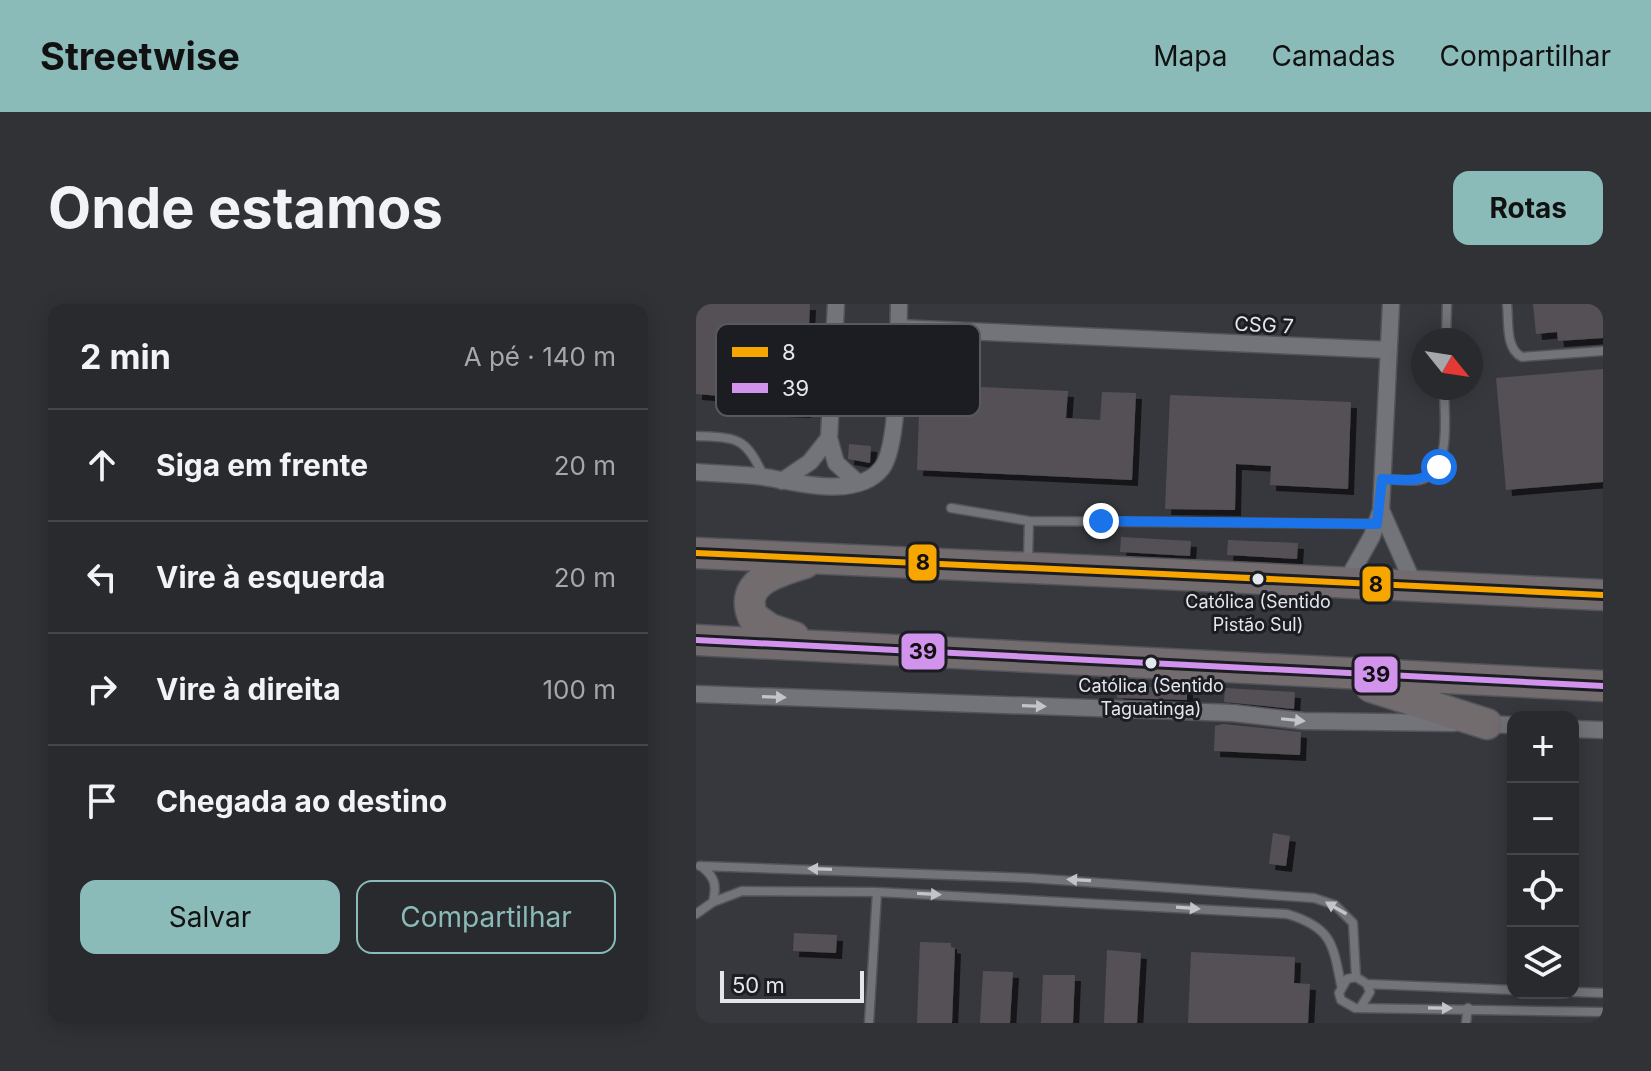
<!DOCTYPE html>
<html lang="pt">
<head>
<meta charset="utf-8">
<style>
  :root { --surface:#282a2e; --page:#303236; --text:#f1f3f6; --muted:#a5a7aa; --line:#44464a; --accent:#8bbbb9 }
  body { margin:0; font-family:Inter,sans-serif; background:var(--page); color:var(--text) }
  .controls { position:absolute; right:24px; bottom:24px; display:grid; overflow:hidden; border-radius:16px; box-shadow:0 4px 20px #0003 }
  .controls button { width:72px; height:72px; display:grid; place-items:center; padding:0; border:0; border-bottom:2px solid var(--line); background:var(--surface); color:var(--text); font:40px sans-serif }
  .compass { position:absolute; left:715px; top:24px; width:72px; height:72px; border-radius:50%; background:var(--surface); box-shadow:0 4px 20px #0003; rotate:120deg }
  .scale { position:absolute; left:24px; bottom:20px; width:144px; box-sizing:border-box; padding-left:8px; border:4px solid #e4e6ed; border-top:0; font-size:22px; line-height:28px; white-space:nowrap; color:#e4e6ed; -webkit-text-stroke:6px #1c1d23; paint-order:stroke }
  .stop { position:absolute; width:24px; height:24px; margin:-18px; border:6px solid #1a73e8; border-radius:50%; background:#fff }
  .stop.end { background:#1a73e8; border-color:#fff; box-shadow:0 2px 8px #0008 }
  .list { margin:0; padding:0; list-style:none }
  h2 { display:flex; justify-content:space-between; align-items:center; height:104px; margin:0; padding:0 32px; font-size:34px }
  h2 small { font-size:26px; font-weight:400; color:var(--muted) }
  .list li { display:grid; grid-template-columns:52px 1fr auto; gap:24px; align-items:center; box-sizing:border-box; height:112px; padding:0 32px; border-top:2px solid var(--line) }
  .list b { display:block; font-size:30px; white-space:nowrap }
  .list em { font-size:26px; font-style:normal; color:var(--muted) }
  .actions { display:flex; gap:16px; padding:24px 32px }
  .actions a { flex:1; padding:18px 0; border:2px solid var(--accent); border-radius:16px; text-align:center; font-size:28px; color:var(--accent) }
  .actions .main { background:var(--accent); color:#111 }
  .icon { flex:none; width:44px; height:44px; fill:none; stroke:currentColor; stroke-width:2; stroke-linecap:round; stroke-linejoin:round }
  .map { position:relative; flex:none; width:907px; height:719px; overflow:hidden; border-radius:16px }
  header { display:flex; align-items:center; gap:48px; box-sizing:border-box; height:112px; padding:0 40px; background:var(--accent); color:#111 }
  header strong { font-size:38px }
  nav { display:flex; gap:44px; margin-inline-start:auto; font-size:28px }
  .intro { display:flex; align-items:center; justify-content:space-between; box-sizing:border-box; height:192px; padding:0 48px }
  h1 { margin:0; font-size:56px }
  .button { padding:20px 36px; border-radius:16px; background:var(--accent); color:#111; font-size:28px; font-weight:700 }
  main { display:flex; gap:48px; padding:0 48px }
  aside { flex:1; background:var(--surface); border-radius:16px; box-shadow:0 4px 20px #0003 }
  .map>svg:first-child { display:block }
</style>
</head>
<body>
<header>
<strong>Streetwise</strong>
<nav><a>Mapa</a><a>Camadas</a><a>Compartilhar</a></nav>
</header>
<div class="intro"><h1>Onde estamos</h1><a class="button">Rotas</a></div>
<main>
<aside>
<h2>2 min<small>A pé · 140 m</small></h2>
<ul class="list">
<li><svg class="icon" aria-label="ahead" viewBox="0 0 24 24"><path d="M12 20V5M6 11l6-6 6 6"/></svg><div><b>Siga em frente</b></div><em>20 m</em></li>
<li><svg class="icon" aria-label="left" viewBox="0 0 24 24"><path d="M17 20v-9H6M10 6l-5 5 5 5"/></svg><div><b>Vire à esquerda</b></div><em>20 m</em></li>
<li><svg class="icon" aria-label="right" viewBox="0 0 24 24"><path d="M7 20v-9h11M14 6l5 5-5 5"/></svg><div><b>Vire à direita</b></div><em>100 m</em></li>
<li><svg class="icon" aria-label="arrive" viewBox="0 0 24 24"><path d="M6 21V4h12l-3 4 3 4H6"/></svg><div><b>Chegada ao destino</b></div></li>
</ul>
<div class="actions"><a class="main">Salvar</a><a>Compartilhar</a></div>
</aside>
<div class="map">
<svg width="907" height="719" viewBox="0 0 907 719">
  <defs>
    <filter id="shadow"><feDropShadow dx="6" dy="6" stdDeviation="0" flood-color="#0009"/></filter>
  </defs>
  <rect width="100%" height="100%" fill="#36383e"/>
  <path fill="#545057" filter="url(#shadow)" d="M 0,0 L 114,0 L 109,108 L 37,105 L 37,93 L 0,90 Z
    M 837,0 L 907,0 L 907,34 L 862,37 L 861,28 L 840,30 Z
    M 907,65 L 907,178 L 810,186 L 800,74 Z
    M 224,80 L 372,87 L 370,114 L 404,116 L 406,88 L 440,89 L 436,176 L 221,166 Z
    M 474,91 L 655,98 L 652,185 L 574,181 L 575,162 L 540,160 L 539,206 L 469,205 Z
    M 153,140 L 175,142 L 174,159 L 152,155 Z
    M 425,233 L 495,237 L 494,252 L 424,248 Z
    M 532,236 L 602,239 L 601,255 L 531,251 Z
    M 422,381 L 491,385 L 491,396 L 421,394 Z
    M 529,384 L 599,388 L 598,405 L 528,398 Z
    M 527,420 L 605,428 L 604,451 L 518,447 L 519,422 Z
    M 577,529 L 594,532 L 590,562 L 573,560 Z
    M 98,629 L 141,631 L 140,649 L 97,647 Z
    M 224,638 L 255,639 L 255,643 L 259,644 L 256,719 L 221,719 Z
    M 411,646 L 445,649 L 441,719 L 408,719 Z
    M 495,648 L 599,653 L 598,679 L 614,680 L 612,719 L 492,719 Z
    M 287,667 L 317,668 L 314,719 L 284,719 Z
    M 347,671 L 379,671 L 377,719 L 345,719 Z"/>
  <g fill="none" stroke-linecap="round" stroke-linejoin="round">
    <defs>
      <path id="lane" d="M 811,0 C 813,17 809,45 826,53 L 907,47
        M 750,36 L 751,0
        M 0,132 C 41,134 49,132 67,171
        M 686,175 C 698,175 713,178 724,176 C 757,168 748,110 748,84
        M 255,204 L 333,217 L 679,220
        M 332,256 L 333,217
        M 4,562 L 333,574 L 618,594 L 639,601 L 657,619 L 660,673
        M 17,598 L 46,587 L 181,588 L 591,610 C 635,623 637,639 645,681
        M 0,610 L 17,598 C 21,581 19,573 5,562
        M 671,680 L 817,686
        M 877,688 L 907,689
        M 666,701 L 674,688 L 671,680 L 660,673 L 651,675 L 643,689 L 645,696 L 659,704 L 907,708
        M 173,719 L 181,588
        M 770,719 L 772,704"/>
      <path id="street" d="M 140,0 L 133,134 L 140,159 L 161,178
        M 202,24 L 693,46
        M 0,168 C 22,170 45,170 68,173 C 100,178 161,196 186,164 C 204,141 202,34 203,0
        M 86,177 L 114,158 L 133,134
        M 685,206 L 719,283
        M 649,280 L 676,232 L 685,206 L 695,0
        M 0,390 L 537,409 L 607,417 L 758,419
        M 785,420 L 817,421
        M 877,425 L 907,426"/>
      <path id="highway" d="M 0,249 C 302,261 605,277 907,291
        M 98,333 L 74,325 L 57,313 C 42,277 82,268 109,259
        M 0,336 L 907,382
        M 675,383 L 791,420"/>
    </defs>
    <use href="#lane" stroke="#525459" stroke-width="11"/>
    <use href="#street" stroke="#525459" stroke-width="19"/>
    <use href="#highway" stroke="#525459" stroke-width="33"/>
    <use href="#lane" stroke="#727479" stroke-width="8"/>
    <use href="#street" stroke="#727479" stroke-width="16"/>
    <use href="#highway" stroke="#726c6e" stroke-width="30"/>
    <defs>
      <path id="bus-1" d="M 0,249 C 302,261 605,277 907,291"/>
      <path id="bus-2" d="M 0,336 L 907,382"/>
    </defs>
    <use href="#bus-1" stroke="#1c1d23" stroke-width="12"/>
    <use href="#bus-2" stroke="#1c1d23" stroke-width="12"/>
    <use href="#bus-1" stroke="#f7a600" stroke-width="6"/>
    <use href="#bus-2" stroke="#d193ec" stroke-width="6"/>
  </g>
  <defs><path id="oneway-solid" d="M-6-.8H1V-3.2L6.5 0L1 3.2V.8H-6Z" transform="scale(2)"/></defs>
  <g fill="#c2c4ca">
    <use href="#oneway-solid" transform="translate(78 393) rotate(2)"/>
    <use href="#oneway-solid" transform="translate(338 402) rotate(2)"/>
    <use href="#oneway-solid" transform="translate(597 416) rotate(6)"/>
    <use href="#oneway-solid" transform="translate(124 565) rotate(-178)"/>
    <use href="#oneway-solid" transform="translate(383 576) rotate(-177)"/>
    <use href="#oneway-solid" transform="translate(233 590) rotate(3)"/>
    <use href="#oneway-solid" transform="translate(492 604) rotate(4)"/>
    <use href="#oneway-solid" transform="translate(640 604) rotate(-150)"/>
    <use href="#oneway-solid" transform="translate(744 704) rotate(1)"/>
  </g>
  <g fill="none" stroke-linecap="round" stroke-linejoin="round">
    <path stroke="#1a73e8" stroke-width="10" d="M 405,217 L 681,220 L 686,175 C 709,176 726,180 743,163"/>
  </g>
  <g fill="#e4e6ed" stroke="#1c1d23" stroke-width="3">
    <circle cx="562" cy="275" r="7"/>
    <circle cx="455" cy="359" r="7"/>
  </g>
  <g text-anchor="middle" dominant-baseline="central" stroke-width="6" stroke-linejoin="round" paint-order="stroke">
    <g font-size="18" fill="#e4e6ed" stroke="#1c1d23">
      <text x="562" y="297">Católica (Sentido<tspan x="562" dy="23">Pistão Sul)</tspan></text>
      <text x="455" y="381">Católica (Sentido<tspan x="455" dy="23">Taguatinga)</tspan></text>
    </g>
    <g font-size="20" fill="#e4e6ed" stroke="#1c1d23">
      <text transform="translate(568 21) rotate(3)">CSG 7</text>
    </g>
  </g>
  <rect x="20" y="20" width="264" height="92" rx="12" fill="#1c1d23" stroke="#585960" stroke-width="2"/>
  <rect x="36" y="43" width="36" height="10" fill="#f7a600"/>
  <rect x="36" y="79" width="36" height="10" fill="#d193ec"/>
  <g font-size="22" fill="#e4e6ed">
    <text x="86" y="56">8</text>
    <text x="86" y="92">39</text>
  </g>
  <g stroke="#1c1d23" stroke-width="3">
    <rect x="211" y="239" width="31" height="39" rx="8" fill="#f7a600"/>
    <rect x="665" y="261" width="31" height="38" rx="8" fill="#f7a600"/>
    <rect x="204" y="328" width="46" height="39" rx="8" fill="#d193ec"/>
    <rect x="657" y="351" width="46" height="39" rx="8" fill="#d193ec"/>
  </g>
  <g font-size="22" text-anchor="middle" font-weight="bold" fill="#111">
    <text x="227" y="266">8</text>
    <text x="680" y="288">8</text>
    <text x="227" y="355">39</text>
    <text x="680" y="378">39</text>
  </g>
</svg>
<div class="controls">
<button>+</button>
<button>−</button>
<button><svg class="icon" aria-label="locate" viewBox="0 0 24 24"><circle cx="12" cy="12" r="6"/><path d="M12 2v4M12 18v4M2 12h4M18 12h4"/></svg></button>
<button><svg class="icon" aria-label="layers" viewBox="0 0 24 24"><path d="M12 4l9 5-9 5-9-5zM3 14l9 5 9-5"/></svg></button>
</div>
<svg class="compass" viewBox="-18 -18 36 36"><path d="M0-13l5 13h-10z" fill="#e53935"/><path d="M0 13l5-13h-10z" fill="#a5a7aa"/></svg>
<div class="scale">50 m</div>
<div class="stop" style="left:743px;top:163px"></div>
<div class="stop end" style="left:405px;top:217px"></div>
</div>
</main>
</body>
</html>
